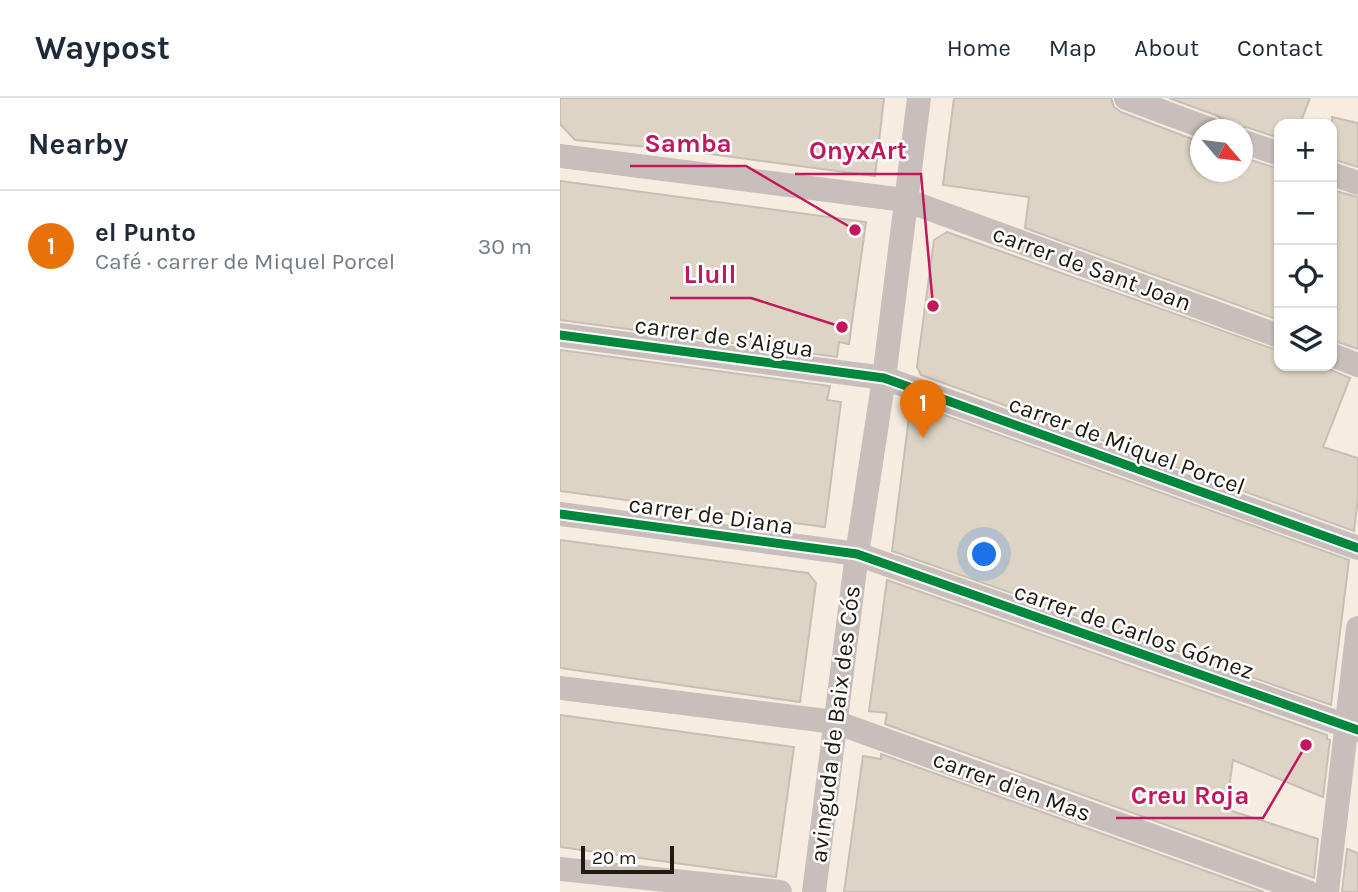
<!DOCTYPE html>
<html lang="en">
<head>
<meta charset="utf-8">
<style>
  :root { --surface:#fff; --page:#f6f6f7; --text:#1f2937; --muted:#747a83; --line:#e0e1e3; --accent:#0f766e }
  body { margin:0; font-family:Karla,sans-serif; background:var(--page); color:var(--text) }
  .controls { position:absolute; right:21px; top:21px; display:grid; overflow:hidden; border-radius:14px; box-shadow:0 2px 5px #0004 }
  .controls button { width:63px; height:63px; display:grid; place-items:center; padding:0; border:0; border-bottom:2px solid var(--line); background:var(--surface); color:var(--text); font:35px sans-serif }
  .compass { position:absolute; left:630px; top:21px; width:63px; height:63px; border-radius:50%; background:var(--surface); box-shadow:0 2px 5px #0004; rotate:118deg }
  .scale { position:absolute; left:21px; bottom:18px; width:93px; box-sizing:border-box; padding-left:7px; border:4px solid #1f1a12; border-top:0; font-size:19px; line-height:24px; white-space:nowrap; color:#1f1a12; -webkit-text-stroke:5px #fff; paint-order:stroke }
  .you { position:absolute; left:425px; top:457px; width:24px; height:24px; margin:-18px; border:5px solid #fff; border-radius:50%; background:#1a73e8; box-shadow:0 0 0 10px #1a73e833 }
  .badge { display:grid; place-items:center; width:46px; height:46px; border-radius:50%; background:var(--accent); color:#fff; font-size:23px; font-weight:700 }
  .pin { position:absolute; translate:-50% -58px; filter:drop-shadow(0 2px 4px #0008) }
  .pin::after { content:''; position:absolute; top:37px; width:24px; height:21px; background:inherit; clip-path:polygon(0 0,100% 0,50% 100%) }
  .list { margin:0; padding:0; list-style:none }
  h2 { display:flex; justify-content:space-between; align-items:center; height:91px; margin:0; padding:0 28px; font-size:30px }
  h2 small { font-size:23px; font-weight:400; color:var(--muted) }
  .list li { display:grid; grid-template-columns:46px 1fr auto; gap:21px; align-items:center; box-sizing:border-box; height:112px; padding:0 28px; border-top:2px solid var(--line) }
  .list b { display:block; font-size:26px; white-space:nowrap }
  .list p { margin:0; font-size:23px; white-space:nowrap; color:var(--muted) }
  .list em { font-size:23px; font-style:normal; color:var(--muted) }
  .icon { flex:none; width:38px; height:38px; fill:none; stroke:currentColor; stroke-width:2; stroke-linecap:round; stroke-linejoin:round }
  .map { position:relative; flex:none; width:798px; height:794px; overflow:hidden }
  header { display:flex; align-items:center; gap:42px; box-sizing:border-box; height:98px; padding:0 35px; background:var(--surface); border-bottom:2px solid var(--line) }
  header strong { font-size:33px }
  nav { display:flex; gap:38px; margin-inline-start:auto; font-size:24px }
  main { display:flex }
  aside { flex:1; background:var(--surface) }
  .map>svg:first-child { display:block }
</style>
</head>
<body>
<header>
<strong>Waypost</strong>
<nav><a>Home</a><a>Map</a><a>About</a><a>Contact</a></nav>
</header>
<main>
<aside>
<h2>Nearby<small></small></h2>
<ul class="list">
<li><span class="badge" style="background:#e8710a">1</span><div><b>el Punto</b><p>Café · carrer de Miquel Porcel</p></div><em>30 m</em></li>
</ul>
</aside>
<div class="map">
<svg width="798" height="794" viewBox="0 0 798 794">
  <rect width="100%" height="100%" fill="#f6ede0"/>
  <path fill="#ded4c5" stroke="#c6bfb6" stroke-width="2" d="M 0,0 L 324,0 L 315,78 L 120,52 L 15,42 L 0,26 Z
    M 394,0 L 551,0 L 554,9 L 561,14 L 640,44 L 640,74 L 682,74 L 682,59 L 719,71 L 719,222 L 465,130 L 469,99 L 383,87 Z
    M 609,0 L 750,0 L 740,26 L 719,26 L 719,40 L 686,29 L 667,32 L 664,23 L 658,18 Z
    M 772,19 L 798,25 L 798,69 L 772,61 Z
    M 0,83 L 306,124 L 289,246 L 279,244 L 277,259 L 0,222 Z
    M 772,92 L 798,99 L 798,251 L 772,242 Z
    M 387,134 L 719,253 L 719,268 L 762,268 L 790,280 L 763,349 L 798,360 L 798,400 L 794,433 L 361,277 L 357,269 L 374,142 Z
    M 0,252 L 270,288 L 267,302 L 281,304 L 265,429 L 0,393 Z
    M 359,308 L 789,462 L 771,607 L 332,453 L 349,319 Z
    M 0,442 L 248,475 L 256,485 L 240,604 L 0,570 Z
    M 327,482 L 767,637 L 767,641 L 770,642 L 763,699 L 673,662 L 666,711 L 758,741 L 754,780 L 325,626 L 327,615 L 309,613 Z
    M 0,617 L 234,649 L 216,779 L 0,749 Z
    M 321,656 L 704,794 L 284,794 L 303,658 L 321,661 Z
    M 787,751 L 798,755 L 798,794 L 782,794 Z"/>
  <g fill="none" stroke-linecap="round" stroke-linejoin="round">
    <path stroke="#c8bfbc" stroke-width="24" d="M 566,0 L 652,32
      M 682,43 L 719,56
      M 0,58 L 345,102 L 719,238
      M 772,76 L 798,85
      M 0,237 L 324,280 L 798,450
      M 772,257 L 798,267
      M 0,416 L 297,456 L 798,632
      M 0,590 L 275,624 L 748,794
      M 0,771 L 220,794
      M 254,794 L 297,456 L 324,280 L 359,0
      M 767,794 L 798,530"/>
    <defs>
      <path id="cycleway" d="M 0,237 L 324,280 L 798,450
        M 0,416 L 297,456 L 798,632"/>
    </defs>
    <use href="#cycleway" stroke="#fff" stroke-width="13"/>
    <use href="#cycleway" stroke="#00873e" stroke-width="9"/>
  </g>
  <g text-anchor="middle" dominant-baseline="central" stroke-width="5" stroke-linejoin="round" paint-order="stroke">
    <g font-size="24" fill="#1f1a12" stroke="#fff">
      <text transform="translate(532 170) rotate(20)">carrer de Sant Joan</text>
      <text transform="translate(164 239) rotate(8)">carrer de s'Aigua</text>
      <text transform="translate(567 347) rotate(20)">carrer de Miquel Porcel</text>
      <text transform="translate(151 417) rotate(8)">carrer de Diana</text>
      <text transform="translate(574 533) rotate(19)">carrer de Carlos Gómez</text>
      <text transform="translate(275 626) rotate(-83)">avinguda de Baix des Cós</text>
      <text transform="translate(452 688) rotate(20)">carrer d'en Mas</text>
    </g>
  </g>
  <path fill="none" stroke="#c2185b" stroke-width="2.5" d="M295 132L186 68H70M373 208L361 76H235M282 229L191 200H110M746 647L703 720H556"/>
  <g fill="#c2185b" stroke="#fff" stroke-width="2.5">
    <circle cx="295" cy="132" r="7"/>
    <circle cx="373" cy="208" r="7"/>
    <circle cx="282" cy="229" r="7"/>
    <circle cx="746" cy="647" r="7"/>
  </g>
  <g font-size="26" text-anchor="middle" font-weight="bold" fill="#c2185b" stroke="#fff" stroke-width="5" stroke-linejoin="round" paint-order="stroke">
    <text x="128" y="54">Samba</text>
    <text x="298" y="61">OnyxArt</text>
    <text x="150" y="185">Llull</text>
    <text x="630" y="706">Creu Roja</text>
  </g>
</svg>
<div class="controls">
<button>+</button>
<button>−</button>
<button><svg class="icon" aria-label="locate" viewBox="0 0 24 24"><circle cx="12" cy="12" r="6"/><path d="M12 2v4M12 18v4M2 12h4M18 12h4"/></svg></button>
<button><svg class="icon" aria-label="layers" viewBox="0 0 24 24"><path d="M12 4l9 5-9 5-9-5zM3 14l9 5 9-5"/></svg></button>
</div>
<svg class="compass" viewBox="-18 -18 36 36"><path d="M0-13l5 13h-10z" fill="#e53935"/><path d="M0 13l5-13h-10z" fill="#747a83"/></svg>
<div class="scale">20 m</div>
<div class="you"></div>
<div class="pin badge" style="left:363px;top:340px;background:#e8710a">1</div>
</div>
</main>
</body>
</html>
